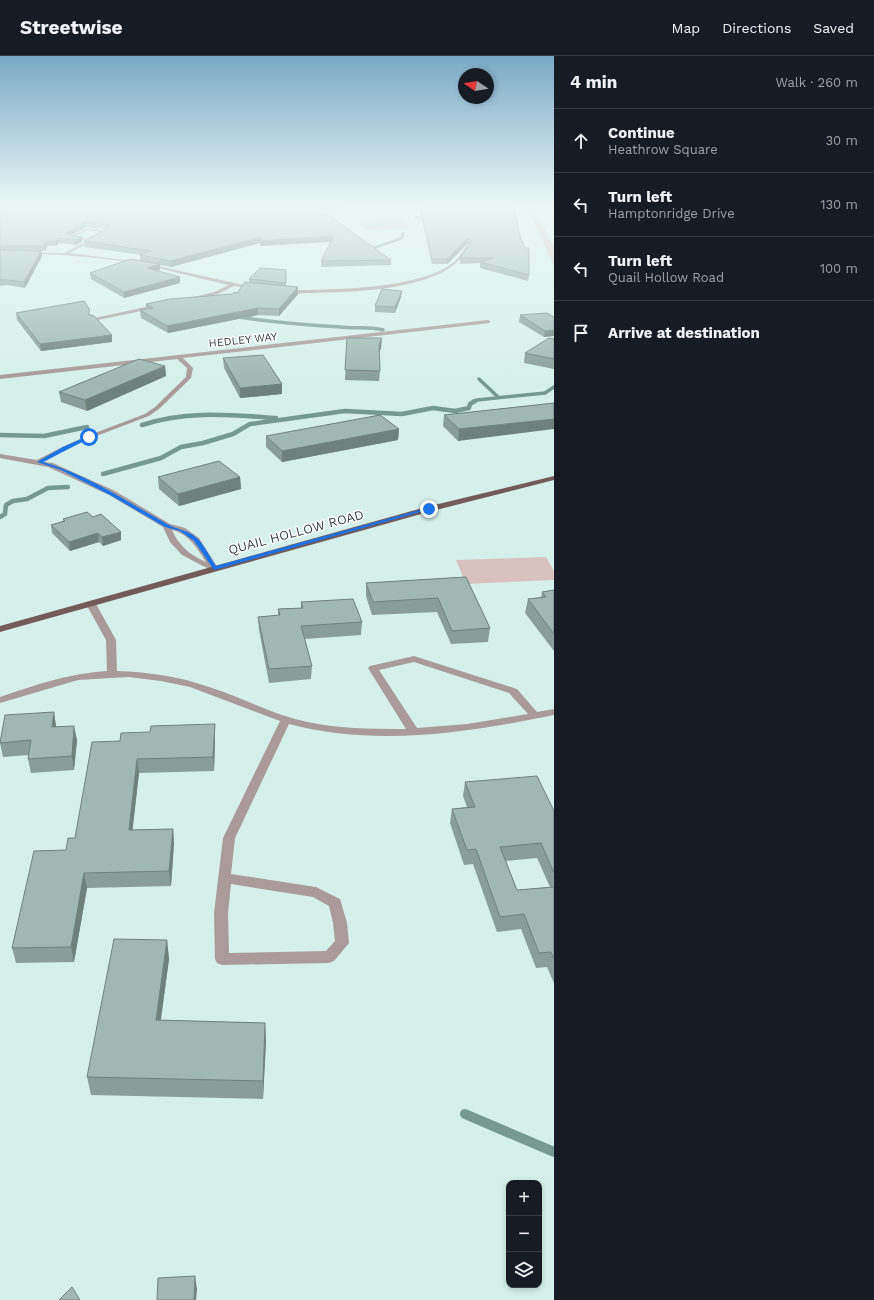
<!DOCTYPE html>
<html lang="en">
<head>
<meta charset="utf-8">
<style>
  :root { --surface:#171b24; --page:#20242c; --text:#f1f3f6; --muted:#9ea1a6; --line:#363941 }
  body { margin:0; font-family:"Work Sans",sans-serif; background:var(--page); color:var(--text) }
  .controls { position:absolute; right:12px; bottom:12px; display:grid; overflow:hidden; border-radius:8px; box-shadow:0 2px 6px #0003 }
  .controls button { width:36px; height:36px; display:grid; place-items:center; padding:0; border:0; border-bottom:1px solid var(--line); background:var(--surface); color:var(--text); font:20px sans-serif }
  .compass { position:absolute; left:458px; top:12px; width:36px; height:36px; border-radius:50%; background:var(--surface); box-shadow:0 2px 6px #0003; rotate:282deg }
  .stop { position:absolute; width:12px; height:12px; margin:-9px; border:3px solid #1a73e8; border-radius:50%; background:#fff }
  .stop.end { background:#1a73e8; border-color:#fff; box-shadow:0 1px 4px #0008 }
  .list { margin:0; padding:0; list-style:none }
  h2 { display:flex; justify-content:space-between; align-items:center; height:52px; margin:0; padding:0 16px; font-size:17px }
  h2 small { font-size:13px; font-weight:400; color:var(--muted) }
  .list li { display:grid; grid-template-columns:26px 1fr auto; gap:12px; align-items:center; box-sizing:border-box; height:64px; padding:0 16px; border-top:1px solid var(--line) }
  .list b { display:block; font-size:15px; white-space:nowrap }
  .list p { margin:0; font-size:13px; white-space:nowrap; color:var(--muted) }
  .list em { font-size:13px; font-style:normal; color:var(--muted) }
  .icon { flex:none; width:22px; height:22px; fill:none; stroke:currentColor; stroke-width:2; stroke-linecap:round; stroke-linejoin:round }
  .map { position:relative; flex:none; width:554px; height:1244px; overflow:hidden }
  header { display:flex; align-items:center; gap:24px; box-sizing:border-box; height:56px; padding:0 20px; background:var(--surface); border-bottom:1px solid var(--line) }
  header strong { font-size:19px }
  nav { display:flex; gap:22px; margin-inline-start:auto; font-size:14px }
  main { display:flex }
  aside { flex:1; background:var(--surface) }
  .map>svg:first-child { display:block }
</style>
</head>
<body>
<header>
<strong>Streetwise</strong>
<nav><a>Map</a><a>Directions</a><a>Saved</a></nav>
</header>
<main>
<div class="map">
<svg width="554" height="1244" viewBox="0 0 554 1244">
  <rect width="100%" height="100%" fill="#d5f0ea"/>
  <path fill="#d8c1bf" d="M 535,155 L 554,191 L 554,210 L 529,156 L 22,164 Z
    M 398,163 L 404,164 L 410,172 L 369,174 L 365,173 L 360,165 Z
    M 546,501 L 554,515 L 554,524 L 466,528 L 456,504 Z"/>
  <g fill="none" stroke-linecap="round" stroke-linejoin="round">
    <path stroke="#769992" stroke-width="2.5" d="M 416,162 L 428,159
      M 368,194 L 402,182 L 403,177"/>
    <path stroke="#769992" stroke-width="3.5" d="M 238,261 C 272,266 306,269 340,271 C 355,273 369,270 383,274
      M 479,323 L 498,341
      M 473,346 L 477,344 L 545,337 L 554,331"/>
    <path stroke="#769992" stroke-width="4.5" d="M 142,369 C 186,354 231,359 276,362
      M 0,379 L 44,380 L 87,371
      M 103,418 L 161,402 L 181,391 L 203,387 L 233,378 L 250,368 L 345,355 L 402,358 L 433,352 L 455,355 L 469,352 L 470,348 L 475,345
      M 0,461 L 5,458 L 6,449 L 13,445 L 27,443 L 48,432 L 68,431"/>
    <path stroke="#769992" stroke-width="10" d="M 465,1058 L 554,1096"/>
    <path fill="#aa9a99" fill-rule="evenodd" d="M 86,172 L 110,175 L 70,197 L 140,206 L 257,232 L 255,233 L 234,230 L 218,238 L 192,244 L 190,242 L 214,236 L 229,229 C 199,223 170,214 140,208 C 93,200 47,197 0,198 L 0,196 L 64,197 L 87,185 L 68,182 ZM 87,174 L 103,176 L 90,183 L 74,181 Z
      M 467,189 L 470,190 C 462,202 453,212 439,218 C 399,235 352,236 310,237 C 302,237 289,239 283,235 L 285,234 C 327,234 425,234 456,204 C 460,200 463,194 467,189 Z
      M 159,248 L 161,251 L 93,265 L 90,263 Z
      M 488,264 L 490,265 L 490,267 L 183,302 L 193,312 L 191,322 L 159,353 L 149,360 L 91,382 L 66,393 L 44,406 L 53,407 L 115,435 L 170,468 L 185,472 L 199,482 L 218,512 L 217,514 L 214,515 L 203,510 L 182,499 L 170,486 L 163,471 L 109,439 L 48,411 L 0,402 L 0,398 L 37,404 L 62,391 L 87,380 L 145,358 L 155,351 L 186,321 L 187,312 L 177,303 L 0,323 L 0,319 ZM 172,474 C 189,478 197,492 206,506 C 190,499 179,490 172,474 Z
      M 91,545 L 96,548 L 116,584 L 117,615 C 149,616 182,621 212,632 C 240,641 266,655 295,663 C 331,673 369,673 406,673 L 368,612 L 370,610 L 414,600 L 417,601 L 517,633 L 537,656 L 554,653 L 554,659 C 467,677 376,691 289,668 L 235,782 L 231,818 L 316,831 L 340,843 L 347,867 L 349,887 L 334,905 L 329,907 L 222,909 L 217,907 L 215,903 L 214,857 L 223,782 L 280,665 L 190,631 L 161,625 L 128,621 L 78,624 L 0,647 L 0,641 C 35,629 70,617 107,615 L 106,584 L 86,548 ZM 414,606 L 509,637 L 528,658 L 467,668 L 417,672 L 379,614 ZM 231,828 L 313,841 L 329,850 L 333,867 L 335,885 L 326,895 L 229,897 L 228,857 Z"/>
    <path fill="#745a58" fill-rule="evenodd" d="M 554,420 L 554,424 L 432,455 L 0,576 L 0,570 L 426,451 Z"/>
  </g>
  <path fill="#899e9a" fill-rule="evenodd" d="M 0,151 L 390,151 L 350,151 L 350,154 L 322,154 L 391,204 L 391,209 L 321,211 L 321,205 L 331,186 L 260,190 L 260,187 L 171,211 L 160,209 L 160,214 L 157,215 L 180,221 L 180,227 L 124,242 L 91,223 L 90,217 L 140,204 L 140,199 L 141,199 L 85,191 L 84,185 L 106,173 L 86,171 L 71,179 L 82,181 L 82,186 L 75,189 L 59,187 L 56,190 L 47,190 L 45,195 L 42,195 L 42,200 L 25,232 L 7,229 L 0,230 Z
    M 419,151 L 514,151 L 529,219 L 528,225 L 480,212 L 480,207 L 460,208 L 460,202 L 469,189 L 467,188 L 447,208 L 432,208 Z
    M 286,214 L 286,230 L 298,231 L 298,238 L 279,260 L 258,259 L 168,277 L 141,262 L 140,254 L 146,253 L 146,248 L 232,238 L 237,237 L 249,226 L 249,223 Z
    M 402,235 L 401,241 L 395,257 L 375,256 L 375,250 Z
    M 16,257 L 91,259 L 112,279 L 112,286 L 41,295 L 17,264 Z
    M 520,259 L 554,261 L 554,280 L 544,281 L 519,266 Z
    M 347,282 L 381,292 L 379,297 L 380,315 L 379,325 L 345,324 Z
    M 554,283 L 554,313 L 524,307 L 525,297 Z
    M 223,302 L 282,328 L 282,338 L 240,342 L 224,312 Z
    M 165,310 L 166,320 L 87,355 L 61,346 L 59,336 Z
    M 554,347 L 458,385 L 443,370 L 444,359 Z
    M 399,373 L 398,384 L 282,406 L 266,391 L 266,380 Z
    M 158,421 L 240,421 L 241,433 L 179,450 L 159,433 Z
    M 93,461 L 121,476 L 121,484 L 103,490 L 99,486 L 70,495 L 52,477 L 51,469 L 63,465 L 63,463 Z
    M 466,521 L 490,572 L 488,586 L 451,588 L 437,556 L 372,559 L 366,540 L 366,527 Z
    M 554,534 L 554,595 L 525,557 L 528,543 L 541,542 L 542,536 Z
    M 301,546 L 362,566 L 361,579 L 305,583 L 312,610 L 311,623 L 269,627 L 259,574 L 258,561 L 278,560 L 278,553 L 301,552 Z
    M 54,656 L 56,671 L 77,684 L 74,714 L 31,717 L 28,703 L 29,699 L 3,701 L 0,687 Z
    M 215,668 L 215,682 L 214,715 L 139,717 L 132,774 L 173,773 L 174,787 L 171,830 L 87,832 L 74,906 L 16,907 L 12,892 L 66,794 L 75,782 L 120,685 L 150,676 Z
    M 465,726 L 554,755 L 554,927 L 547,911 L 536,912 L 521,873 L 497,876 L 473,808 L 464,809 L 450,767 L 452,753 L 467,751 L 463,740 ZM 537,802 L 550,831 L 517,834 L 506,805 Z
    M 167,884 L 169,903 L 161,964 L 265,967 L 266,985 L 263,1043 L 91,1039 L 87,1021 Z"/>
  <path fill="#6f817d" d="M 86,166 L 86,171 L 67,182 L 66,177 Z
    M 334,180 L 334,185 L 260,190 L 260,187 L 171,211 L 170,205 L 261,181 Z
    M 82,181 L 82,186 L 75,189 L 75,184 Z
    M 58,182 L 59,187 L 56,190 L 56,185 Z
    M 468,182 L 467,188 L 447,208 L 447,203 Z
    M 47,185 L 47,190 L 45,195 L 44,190 Z
    M 41,195 L 42,200 L 25,232 L 24,226 Z
    M 160,208 L 160,214 L 147,217 L 147,212 Z
    M 180,221 L 180,227 L 124,242 L 124,236 Z
    M 298,231 L 298,238 L 279,260 L 279,253 Z
    M 402,235 L 401,241 L 395,257 L 395,251 Z
    M 258,252 L 258,259 L 168,277 L 167,270 Z
    M 554,274 L 554,280 L 544,281 L 545,275 Z
    M 112,279 L 112,286 L 41,295 L 40,288 Z
    M 382,282 L 381,292 L 378,299 L 379,289 Z
    M 165,310 L 166,320 L 87,355 L 85,344 Z
    M 282,328 L 282,338 L 240,342 L 240,332 Z
    M 554,363 L 554,373 L 458,385 L 459,373 Z
    M 399,373 L 398,384 L 282,406 L 282,395 Z
    M 240,421 L 241,433 L 179,450 L 178,438 Z
    M 121,476 L 121,484 L 103,490 L 102,481 Z
    M 98,477 L 99,486 L 70,495 L 69,486 Z
    M 54,656 L 56,670 L 55,685 L 52,671 Z
    M 215,668 L 215,682 L 214,715 L 213,701 Z
    M 74,670 L 77,684 L 74,714 L 72,700 Z
    M 137,703 L 139,717 L 131,788 L 129,774 Z
    M 173,773 L 174,787 L 171,830 L 169,815 Z
    M 84,817 L 87,832 L 74,906 L 71,891 Z
    M 167,884 L 169,903 L 158,983 L 156,964 Z
    M 265,967 L 266,985 L 263,1043 L 263,1025 Z
    M 195,1220 L 197,1233 L 196,1244 L 194,1244 Z"/>
  <path fill="#9fb8b3" stroke="#6f817d" d="M 0,151 L 317,151 L 391,204 L 321,205 L 334,180 L 260,185 L 261,181 L 170,205 L 140,199 L 151,195 L 84,185 L 111,170 L 110,169 L 86,166 L 66,177 L 67,178 L 82,181 L 75,184 L 58,182 L 56,185 L 47,185 L 44,190 L 0,190 Z
    M 420,151 L 514,151 L 520,180 L 525,192 L 529,192 L 529,219 L 480,206 L 493,202 L 460,202 L 472,186 L 468,182 L 447,203 L 432,203 Z
    M 0,194 L 41,195 L 24,226 L 7,224 L 0,224 Z
    M 130,203 L 160,208 L 147,212 L 180,221 L 124,236 L 90,217 Z
    M 260,212 L 286,214 L 286,227 L 249,223 Z
    M 245,226 L 298,231 L 279,253 L 258,252 L 167,270 L 140,254 L 153,252 L 146,248 L 170,243 L 232,238 L 234,236 L 237,237 Z
    M 382,233 L 402,235 L 395,251 L 375,250 Z
    M 84,245 L 90,254 L 88,258 L 94,260 L 112,279 L 40,288 L 16,257 Z
    M 547,257 L 554,261 L 554,274 L 545,275 L 520,259 Z
    M 347,282 L 382,282 L 379,289 L 380,315 L 345,314 Z
    M 549,282 L 554,283 L 554,303 L 525,297 Z
    M 263,299 L 282,328 L 240,332 L 223,302 Z
    M 139,303 L 165,310 L 85,344 L 59,336 Z
    M 554,347 L 554,363 L 459,373 L 444,359 Z
    M 380,359 L 399,373 L 282,395 L 266,380 Z
    M 219,405 L 240,421 L 178,438 L 158,421 Z
    M 87,456 L 93,461 L 101,458 L 121,476 L 102,481 L 98,477 L 69,486 L 51,469 L 65,465 L 63,463 Z
    M 466,521 L 490,572 L 452,575 L 438,542 L 373,546 L 366,527 Z
    M 554,534 L 554,578 L 528,543 L 546,541 L 542,536 Z
    M 353,543 L 362,566 L 301,570 L 312,610 L 269,613 L 258,561 L 280,559 L 278,553 L 303,552 L 301,546 Z
    M 54,656 L 52,671 L 74,670 L 72,700 L 28,703 L 31,684 L 0,687 L 5,659 Z
    M 215,668 L 213,701 L 137,703 L 129,774 L 173,773 L 169,815 L 84,817 L 71,891 L 12,892 L 34,795 L 66,794 L 68,782 L 75,782 L 92,686 L 120,685 L 121,677 L 150,676 L 151,670 Z
    M 537,720 L 554,755 L 554,817 L 541,787 L 500,791 L 517,834 L 554,831 L 554,903 L 551,896 L 539,897 L 524,858 L 500,861 L 476,793 L 467,794 L 452,753 L 475,751 L 465,726 Z
    M 114,883 L 167,884 L 156,964 L 265,967 L 263,1025 L 87,1021 Z
    M 195,1220 L 194,1244 L 157,1244 L 158,1222 Z
    M 72,1231 L 80,1244 L 59,1244 Z"/>
  <linearGradient id="sky" x2="0" y2="1"><stop stop-color="#7aa9c6"/><stop offset="0.46" stop-color="#ecf8f6"/><stop offset="1" stop-color="#ecf8f6" stop-opacity="0"/></linearGradient>
  <rect width="554" height="325" fill="url(#sky)"/>
  <path fill="#1a73e8" d="M 88,380 L 92,381 L 43,406 C 88,419 126,445 167,468 C 178,474 186,473 197,482 C 204,489 210,501 216,510 L 427,452 L 431,453 L 214,514 L 194,485 L 180,475 L 165,471 L 110,439 L 61,414 L 37,406 L 63,391 Z"/>
  <g text-anchor="middle" dominant-baseline="central" stroke-width="3" stroke-linejoin="round" paint-order="stroke">
    <g font-size="11" fill="#353f3d" stroke="#fff">
      <text transform="translate(243 284) rotate(-6)">HEDLEY WAY</text>
    </g>
    <g font-size="13" fill="#353f3d" stroke="#fff">
      <text transform="translate(296 476) rotate(-15)">QUAIL HOLLOW ROAD</text>
    </g>
  </g>
</svg>
<div class="controls">
<button>+</button>
<button>−</button>
<button><svg class="icon" aria-label="layers" viewBox="0 0 24 24"><path d="M12 4l9 5-9 5-9-5zM3 14l9 5 9-5"/></svg></button>
</div>
<svg class="compass" viewBox="-18 -18 36 36"><path d="M0-13l5 13h-10z" fill="#e53935"/><path d="M0 13l5-13h-10z" fill="#9ea1a6"/></svg>
<div class="stop" style="left:89px;top:381px"></div>
<div class="stop end" style="left:429px;top:453px"></div>
</div>
<aside>
<h2>4 min<small>Walk · 260 m</small></h2>
<ul class="list">
<li><svg class="icon" aria-label="ahead" viewBox="0 0 24 24"><path d="M12 20V5M6 11l6-6 6 6"/></svg><div><b>Continue</b><p>Heathrow Square</p></div><em>30 m</em></li>
<li><svg class="icon" aria-label="left" viewBox="0 0 24 24"><path d="M17 20v-9H6M10 6l-5 5 5 5"/></svg><div><b>Turn left</b><p>Hamptonridge Drive</p></div><em>130 m</em></li>
<li><svg class="icon" aria-label="left" viewBox="0 0 24 24"><path d="M17 20v-9H6M10 6l-5 5 5 5"/></svg><div><b>Turn left</b><p>Quail Hollow Road</p></div><em>100 m</em></li>
<li><svg class="icon" aria-label="arrive" viewBox="0 0 24 24"><path d="M6 21V4h12l-3 4 3 4H6"/></svg><div><b>Arrive at destination</b></div></li>
</ul>
</aside>
</main>
</body>
</html>
